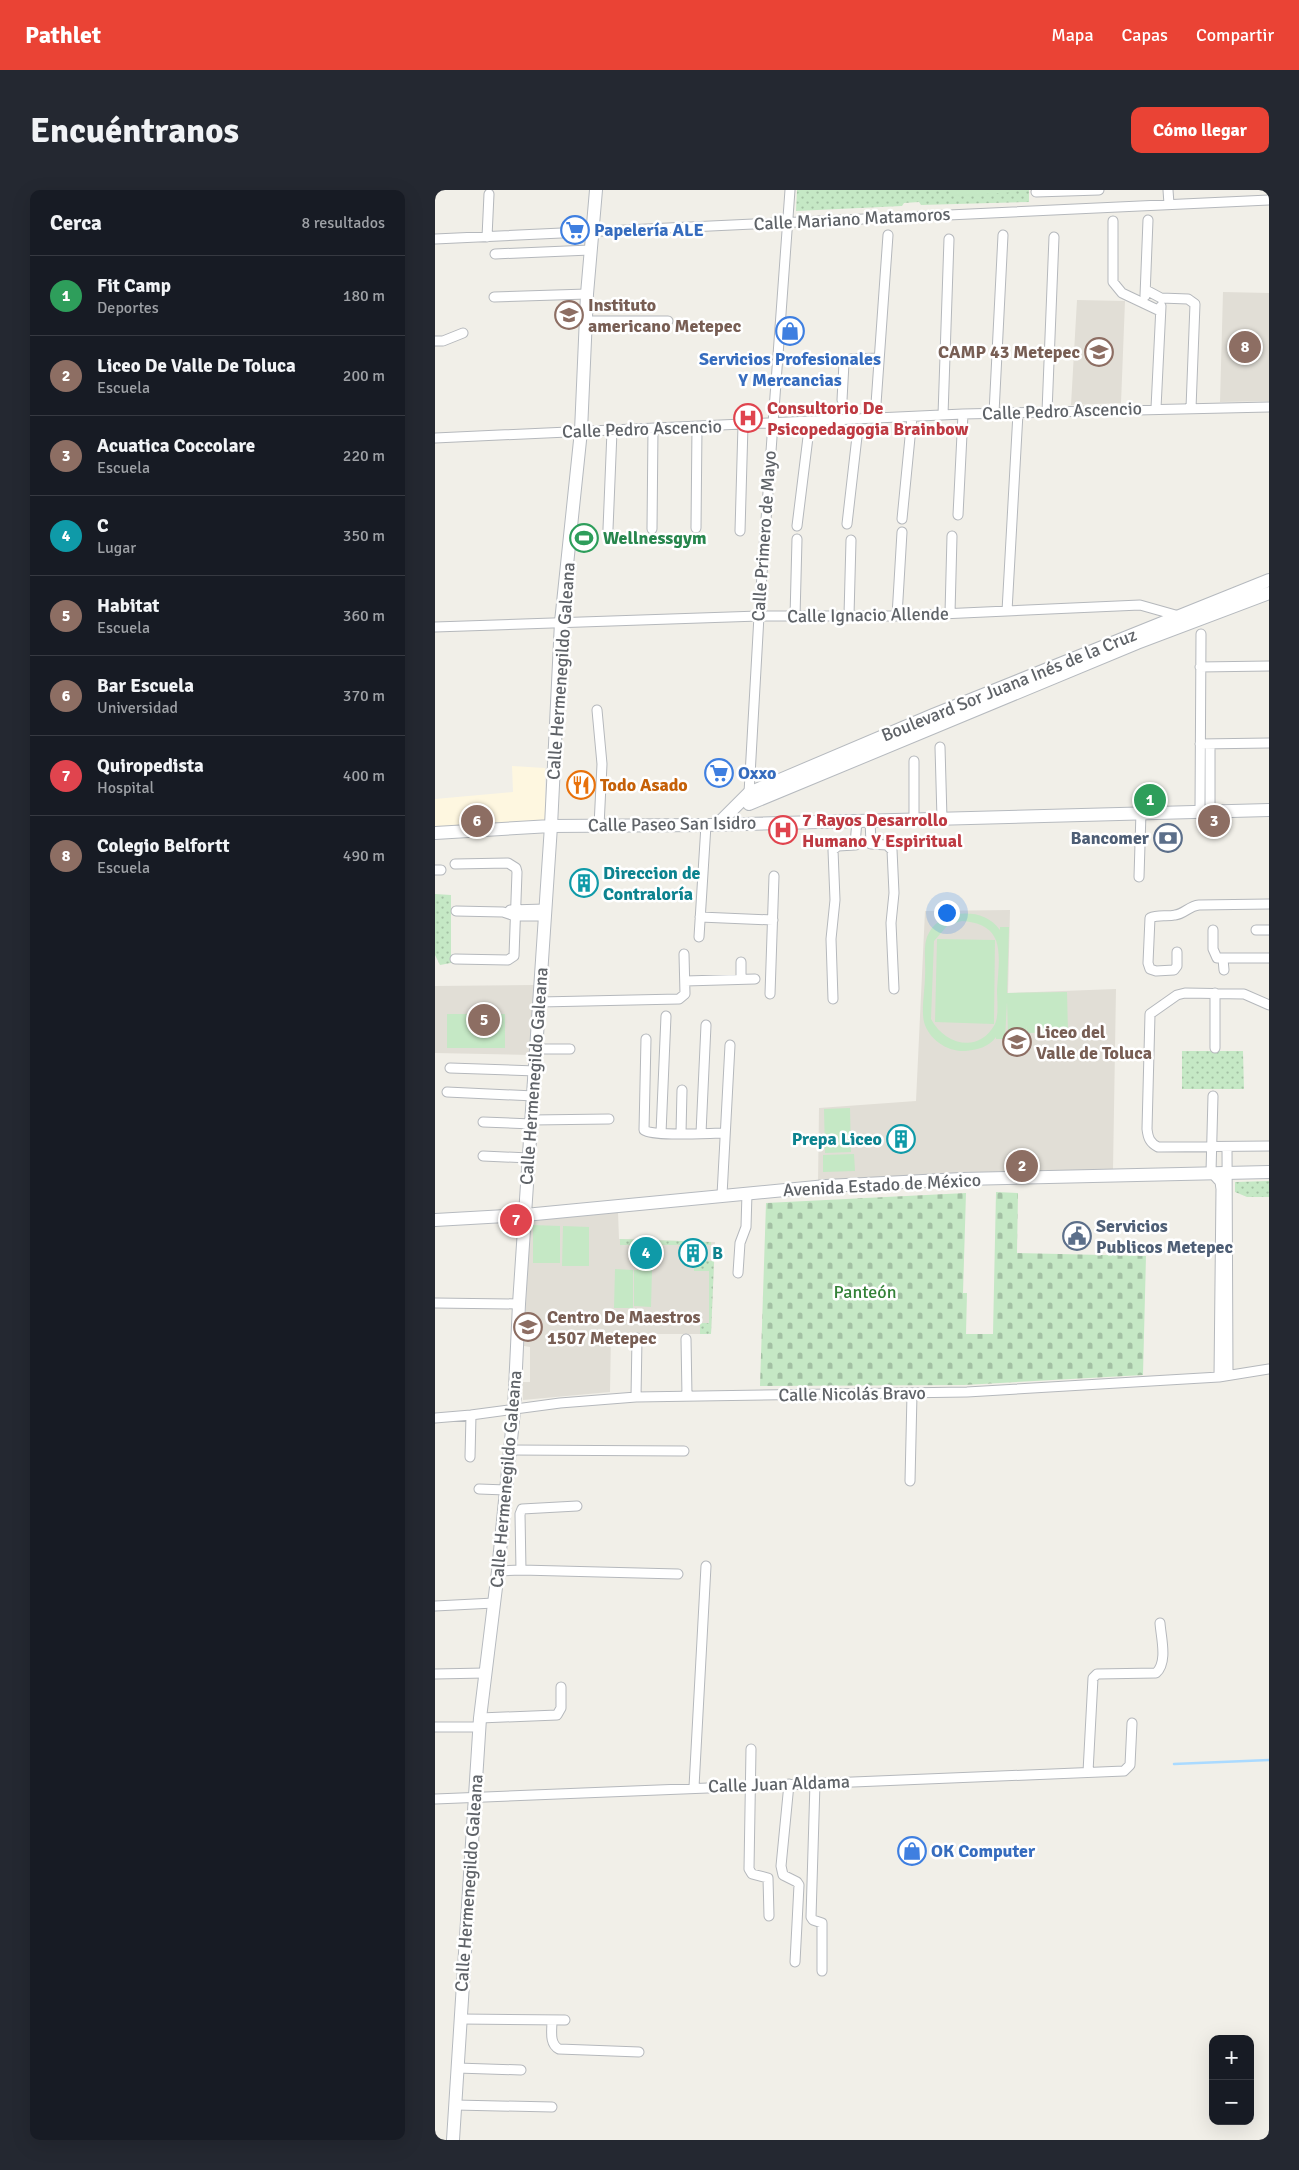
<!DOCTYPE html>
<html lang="es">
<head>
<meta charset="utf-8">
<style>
  :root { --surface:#171b24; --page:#242831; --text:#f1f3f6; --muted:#9ea1a6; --line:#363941; --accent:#ea4335 }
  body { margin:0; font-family:Signika,sans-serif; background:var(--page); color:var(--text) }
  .controls { position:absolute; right:15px; bottom:15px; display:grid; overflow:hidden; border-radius:10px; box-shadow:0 5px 20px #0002 }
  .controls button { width:45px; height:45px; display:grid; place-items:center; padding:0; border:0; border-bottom:1px solid var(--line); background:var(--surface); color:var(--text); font:25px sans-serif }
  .you { position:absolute; left:511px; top:722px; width:18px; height:18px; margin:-12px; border:4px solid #fff; border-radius:50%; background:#1a73e8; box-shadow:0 0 0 8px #1a73e833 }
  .badge { display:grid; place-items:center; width:32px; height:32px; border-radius:50%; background:var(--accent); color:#fff; font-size:16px; font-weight:700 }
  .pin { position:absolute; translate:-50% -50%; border:2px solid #fff; box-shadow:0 1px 5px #0006 }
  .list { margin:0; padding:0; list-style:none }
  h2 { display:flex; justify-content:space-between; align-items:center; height:65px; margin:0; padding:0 20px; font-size:21px }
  h2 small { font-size:16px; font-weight:400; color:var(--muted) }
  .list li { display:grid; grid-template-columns:32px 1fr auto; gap:15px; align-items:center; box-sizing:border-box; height:80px; padding:0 20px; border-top:1px solid var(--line) }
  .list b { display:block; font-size:19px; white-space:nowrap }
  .list p { margin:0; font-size:16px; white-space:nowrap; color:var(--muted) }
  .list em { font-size:16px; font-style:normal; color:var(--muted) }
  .map { position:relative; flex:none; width:834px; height:1950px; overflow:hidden; border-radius:10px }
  header { display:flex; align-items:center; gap:30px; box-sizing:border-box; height:70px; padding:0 25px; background:var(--accent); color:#fff }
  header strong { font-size:24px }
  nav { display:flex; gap:28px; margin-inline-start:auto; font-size:18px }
  .intro { display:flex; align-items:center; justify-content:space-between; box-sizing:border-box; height:120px; padding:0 30px }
  h1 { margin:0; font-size:35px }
  .button { padding:12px 22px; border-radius:10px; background:var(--accent); color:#fff; font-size:18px; font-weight:700 }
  main { display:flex; gap:30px; padding:0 30px }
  aside { flex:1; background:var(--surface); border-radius:10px; box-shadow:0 5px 20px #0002 }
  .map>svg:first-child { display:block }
</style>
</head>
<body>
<header>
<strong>Pathlet</strong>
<nav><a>Mapa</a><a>Capas</a><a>Compartir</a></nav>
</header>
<div class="intro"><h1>Encuéntranos</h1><a class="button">Cómo llegar</a></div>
<main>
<aside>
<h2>Cerca<small>8 resultados</small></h2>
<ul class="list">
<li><span class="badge" style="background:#2e9e5b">1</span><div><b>Fit Camp</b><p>Deportes</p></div><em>180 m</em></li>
<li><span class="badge" style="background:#8d6e63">2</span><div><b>Liceo De Valle De Toluca</b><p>Escuela</p></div><em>200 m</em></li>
<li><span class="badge" style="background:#8d6e63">3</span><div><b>Acuatica Coccolare</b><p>Escuela</p></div><em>220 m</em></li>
<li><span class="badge" style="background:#0f9aa8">4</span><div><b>C</b><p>Lugar</p></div><em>350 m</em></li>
<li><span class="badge" style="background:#8d6e63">5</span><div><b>Habitat</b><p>Escuela</p></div><em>360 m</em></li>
<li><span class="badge" style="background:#8d6e63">6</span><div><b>Bar Escuela</b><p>Universidad</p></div><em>370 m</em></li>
<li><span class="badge" style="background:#e0444e">7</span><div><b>Quiropedista</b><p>Hospital</p></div><em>400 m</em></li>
<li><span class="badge" style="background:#8d6e63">8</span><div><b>Colegio Belfortt</b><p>Escuela</p></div><em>490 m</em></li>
</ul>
</aside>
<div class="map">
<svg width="834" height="1950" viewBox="0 0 834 1950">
  <defs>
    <pattern id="cemetery-stones" width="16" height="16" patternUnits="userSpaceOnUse" patternTransform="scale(1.25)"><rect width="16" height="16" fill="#c5e8c5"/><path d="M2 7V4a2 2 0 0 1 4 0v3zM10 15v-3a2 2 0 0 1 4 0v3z" fill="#a3c0a4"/></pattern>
    <pattern id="park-dots" width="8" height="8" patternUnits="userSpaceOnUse" patternTransform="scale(1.25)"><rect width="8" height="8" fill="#c5e8c5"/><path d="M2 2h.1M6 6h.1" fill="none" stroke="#a3c0a4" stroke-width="1.8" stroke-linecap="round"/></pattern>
  </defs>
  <rect width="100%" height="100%" fill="#f1efe8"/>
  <path fill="#fef7e0" d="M 77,576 L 110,578 L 110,632 L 0,638 L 0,609 L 78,602 Z"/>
  <path fill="#e1ded6" d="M 788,102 L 834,103 L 834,211 L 785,212 Z
    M 642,110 L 690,111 L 686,213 L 636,215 Z
    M 575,720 L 573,803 L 681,799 L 678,980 L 383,993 L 384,918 L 481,911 L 490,721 Z
    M 99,795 L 97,865 L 0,863 L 0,796 Z
    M 183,1022 L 184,1049 L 280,1052 L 276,1144 L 176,1144 L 175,1202 L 88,1210 L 88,1192 L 95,1192 L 95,1157 L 89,1156 L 95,1031 Z"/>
  <path fill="url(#cemetery-stones)" d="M 561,1002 L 583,1003 L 582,1063 L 711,1066 L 708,1185 L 529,1195 L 325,1196 L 331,1013 L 531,1003 L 528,1103 L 532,1103 L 531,1144 L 558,1144 Z"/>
  <path fill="url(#park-dots)" d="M 362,0 L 594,0 L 594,12 L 486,15 L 484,12 L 469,13 L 467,16 L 361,21 Z
    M 0,704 L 16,705 L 16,773 L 5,775 L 0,765 Z
    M 747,861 L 808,861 L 809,899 L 747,899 Z
    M 834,991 L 834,1007 L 812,1007 L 800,1002 L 800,992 Z
    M 185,1049 L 276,1052 L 276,1055 L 185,1055 Z
    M 259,1070 L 279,1071 L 276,1144 L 265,1144 L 265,1133 L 274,1133 L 274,1081 L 259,1081 Z"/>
  <path fill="#c5e8c5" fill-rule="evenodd" d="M 517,0 L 581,0 L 581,2 L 517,6 Z
    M 521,724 C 539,722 554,725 565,740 L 565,737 L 574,737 L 572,803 L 632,802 L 633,842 L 592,843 L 591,836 L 591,843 L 573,843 L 572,812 L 570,849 L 561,849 L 561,847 C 554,857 542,860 530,861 C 513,862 494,850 489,832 C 486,819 490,800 490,786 C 491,774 488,758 492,747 C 497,734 508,727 521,724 ZM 527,731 C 572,734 564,766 562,800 C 562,810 564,825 560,834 C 544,864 510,855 496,829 L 499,751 L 513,735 Z
    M 502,749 L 560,750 L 559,834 L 500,832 Z
    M 12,824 L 70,824 L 70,858 L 12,858 Z
    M 415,918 L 416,962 L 390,963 L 389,919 Z
    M 419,964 L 420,981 L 388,982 L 388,965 Z
    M 98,1035 L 125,1036 L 125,1073 L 98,1073 Z
    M 128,1036 L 154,1037 L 154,1076 L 127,1076 Z
    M 180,1079 L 198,1080 L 198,1118 L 179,1118 Z
    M 199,1080 L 217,1080 L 216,1117 L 199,1116 Z"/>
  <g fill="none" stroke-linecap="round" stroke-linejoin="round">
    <path stroke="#aadaff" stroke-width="2.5" d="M 739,1574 L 834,1570"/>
    <defs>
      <path id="street" d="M 733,0 L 734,14
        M 601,2 L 664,0
        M 678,31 L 678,92 L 687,103 L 725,121
        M 52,47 L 54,4
        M 0,49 L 834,10
        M 60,64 L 155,60
        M 711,100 L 726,108 L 753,109 L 760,114 L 756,218
        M 710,106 L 713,30
        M 59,107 L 152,104
        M 151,131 L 233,131
        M 0,151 L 8,151 L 28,143
        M 407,210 L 409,173 L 416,169 L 443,168
        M 721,218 L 726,116
        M 612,222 L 619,47
        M 559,223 L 568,45
        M 508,225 L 514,49
        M 440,228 L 453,45
        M 0,248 L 528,224 L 834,217
        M 523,325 L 528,224
        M 467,329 L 477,227
        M 412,334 L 424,229
        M 362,336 L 375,231
        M 261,338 L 262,237
        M 173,339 L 177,241
        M 217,339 L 218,239
        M 305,341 L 308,235
        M 572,421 L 583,223
        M 515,423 L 517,346
        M 414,425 L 416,350
        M 462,426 L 467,342
        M 360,427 L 362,349
        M 0,437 L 324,426 L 462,426 L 705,415 L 744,426
        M 765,477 L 834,476
        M 162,520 L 167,574 L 164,636
        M 765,554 L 834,553
        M 505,557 L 507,628
        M 479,571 L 479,628
        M 314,603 L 324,426 L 355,0
        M 765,621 L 766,444
        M 775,621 L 775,554
        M 435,630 L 436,654 L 452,655 L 457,660 L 459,703 L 456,733 L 459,799
        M 20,674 L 73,673 L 81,678 L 82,682 L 79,766 L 73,770 L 20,769
        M 0,680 L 6,680
        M 704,687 L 706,622
        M 75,720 L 110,719
        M 21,721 L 68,722 L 80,726 L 109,726
        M 265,727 L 338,730
        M 778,740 L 778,759 L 782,768 L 834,768
        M 821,740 L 834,740
        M 264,747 L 271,635
        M 742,762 L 742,776 L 739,780 L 721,781 L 715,779 L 713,773 L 715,728 C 723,724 732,727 740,725 C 749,724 754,716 764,715 L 834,714
        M 788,769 L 789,780
        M 306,789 L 306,772
        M 250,791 L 320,789
        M 335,804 L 339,686
        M 398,809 L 396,749 L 400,710 L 398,660 L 403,656 L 420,655 L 422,630
        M 105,812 L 244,809 L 250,804 L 249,764
        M 834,815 L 809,804 L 750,803 L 742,805 L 715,824 L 712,939 C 713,948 715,953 723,957 L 834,956
        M 211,849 L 209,940 C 220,947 274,943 290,943
        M 780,858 L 780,803
        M 102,859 L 135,859
        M 15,878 L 101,881
        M 12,902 L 99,906
        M 778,906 L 776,982 L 785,992 L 786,999 L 784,1187
        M 97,930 L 174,929
        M 48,932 L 97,934
        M 226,943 L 231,826
        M 246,943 L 247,900
        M 266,943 L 271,835
        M 792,957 L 793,1185
        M 48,966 L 94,968
        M 287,1005 L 295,855
        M 303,1083 L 305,1053 L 311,1037 L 312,1003
        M 0,1113 L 84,1114
        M 251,1149 L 252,1206
        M 201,1207 L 202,1148
        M 0,1228 L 36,1225 L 125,1213 L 201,1207 L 532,1202 L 784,1187 L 834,1179
        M 76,1260 L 249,1261
        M 35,1267 L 36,1225
        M 475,1291 L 477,1204
        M 44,1299 L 71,1300
        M 86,1380 L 85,1324 L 87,1319 L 142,1316
        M 63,1381 L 86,1380 L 243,1384
        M 0,1416 L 59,1413
        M 0,1484 L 50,1483
        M 45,1528 L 122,1525 L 126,1518 L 126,1497
        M 0,1537 L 44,1537
        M 316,1559 L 314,1679 L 317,1684 L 333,1688 L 334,1726
        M 653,1582 L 658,1488 L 662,1484 L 721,1483 C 733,1472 726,1448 725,1433
        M 380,1593 L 376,1727 L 378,1730 L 387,1733 L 387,1781
        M 354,1594 L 346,1676 L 348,1685 L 362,1692 L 364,1695 L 360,1772
        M 259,1597 L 271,1376
        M 0,1609 L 689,1581 L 695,1575 L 697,1533
        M 26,1829 L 130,1830
        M 117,1831 C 117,1840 114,1854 124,1859 L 204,1862
        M 22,1878 L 86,1880
        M 20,1915 L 117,1917"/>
      <path id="secondary" d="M 314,614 L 702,453 L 834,403
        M 283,634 L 314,603 L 498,525 L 834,390
        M 0,643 L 116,636 L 271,635 L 834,620
        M 0,1030 L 90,1025 L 391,996 L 527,989 L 834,982
        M 18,1950 L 45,1528 L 63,1381 L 79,1220 L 84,1114 L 116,636 L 126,432 L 146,241 L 152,104 L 161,0"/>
    </defs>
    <use href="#street" stroke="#b5b8bc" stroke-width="11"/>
    <use href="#secondary" stroke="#b6babf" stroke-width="14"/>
    <use href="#street" stroke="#fff" stroke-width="9"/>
    <use href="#secondary" stroke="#fff" stroke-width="12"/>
  </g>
  <defs>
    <symbol id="supermarket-ring" viewBox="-11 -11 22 22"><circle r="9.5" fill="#fff" stroke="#3f7fe0" stroke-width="1.5"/><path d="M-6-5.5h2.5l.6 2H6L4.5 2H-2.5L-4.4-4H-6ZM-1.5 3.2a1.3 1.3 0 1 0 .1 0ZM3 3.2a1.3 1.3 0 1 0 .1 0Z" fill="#3f7fe0"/></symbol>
    <symbol id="school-ring" viewBox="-11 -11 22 22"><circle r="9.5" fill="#fff" stroke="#8d6e63" stroke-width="1.5"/><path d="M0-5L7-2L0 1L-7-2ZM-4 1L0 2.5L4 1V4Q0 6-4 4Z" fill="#8d6e63"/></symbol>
    <symbol id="shop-ring" viewBox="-11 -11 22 22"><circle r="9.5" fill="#fff" stroke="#3f7fe0" stroke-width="1.5"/><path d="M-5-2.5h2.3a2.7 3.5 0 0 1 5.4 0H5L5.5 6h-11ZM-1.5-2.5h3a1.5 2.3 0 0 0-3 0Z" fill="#3f7fe0"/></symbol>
    <symbol id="hospital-ring" viewBox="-11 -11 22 22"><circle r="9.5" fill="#fff" stroke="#e0444e" stroke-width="1.5"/><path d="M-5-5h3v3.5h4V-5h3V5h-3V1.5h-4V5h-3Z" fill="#e0444e"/></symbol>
    <symbol id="stadium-ring" viewBox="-11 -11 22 22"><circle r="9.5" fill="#fff" stroke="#2e9e5b" stroke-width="1.5"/><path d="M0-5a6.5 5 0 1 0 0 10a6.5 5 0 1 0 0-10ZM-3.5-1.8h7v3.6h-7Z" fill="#2e9e5b"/></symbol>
    <symbol id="restaurant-ring" viewBox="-11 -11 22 22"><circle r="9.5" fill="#fff" stroke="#e8710a" stroke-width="1.5"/><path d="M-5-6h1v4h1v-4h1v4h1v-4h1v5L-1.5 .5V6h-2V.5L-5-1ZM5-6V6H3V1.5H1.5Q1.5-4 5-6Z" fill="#e8710a"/></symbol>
    <symbol id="bank-ring" viewBox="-11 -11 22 22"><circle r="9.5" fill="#fff" stroke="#5c6f8a" stroke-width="1.5"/><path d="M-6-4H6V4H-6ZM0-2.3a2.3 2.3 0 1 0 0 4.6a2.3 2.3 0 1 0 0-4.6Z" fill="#5c6f8a"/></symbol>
    <symbol id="building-ring" viewBox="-11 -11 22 22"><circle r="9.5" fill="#fff" stroke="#0f9aa8" stroke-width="1.5"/><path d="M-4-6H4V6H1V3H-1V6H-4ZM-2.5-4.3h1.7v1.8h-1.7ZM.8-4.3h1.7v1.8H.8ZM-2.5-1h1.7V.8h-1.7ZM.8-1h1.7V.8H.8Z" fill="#0f9aa8"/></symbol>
    <symbol id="civic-ring" viewBox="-11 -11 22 22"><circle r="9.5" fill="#fff" stroke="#5c6f8a" stroke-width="1.5"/><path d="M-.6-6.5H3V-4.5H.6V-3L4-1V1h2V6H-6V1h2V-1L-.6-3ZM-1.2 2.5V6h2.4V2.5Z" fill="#5c6f8a"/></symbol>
  </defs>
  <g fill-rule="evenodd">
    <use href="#supermarket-ring" x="124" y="24" width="32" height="32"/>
    <use href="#school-ring" x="118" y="109" width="32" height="32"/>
    <use href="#shop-ring" x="339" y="125" width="32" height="32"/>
    <use href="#school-ring" x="648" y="146" width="32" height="32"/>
    <use href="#hospital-ring" x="297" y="212" width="32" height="32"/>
    <use href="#stadium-ring" x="133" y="332" width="32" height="32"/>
    <use href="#supermarket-ring" x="268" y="567" width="32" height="32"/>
    <use href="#restaurant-ring" x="130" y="579" width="32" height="32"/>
    <use href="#hospital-ring" x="332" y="624" width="32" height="32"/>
    <use href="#bank-ring" x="717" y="632" width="32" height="32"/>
    <use href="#building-ring" x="133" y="677" width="32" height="32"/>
    <use href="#school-ring" x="566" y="836" width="32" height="32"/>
    <use href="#building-ring" x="450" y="933" width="32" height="32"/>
    <use href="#civic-ring" x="626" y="1030" width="32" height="32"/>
    <use href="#building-ring" x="242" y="1047" width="32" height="32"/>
    <use href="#school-ring" x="77" y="1121" width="32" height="32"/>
    <use href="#shop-ring" x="461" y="1645" width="32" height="32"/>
  </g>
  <g text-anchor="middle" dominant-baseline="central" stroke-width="5" stroke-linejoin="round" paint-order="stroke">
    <g font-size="18" fill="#5f6368" stroke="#fff">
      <text transform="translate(417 29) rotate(-3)">Calle Mariano Matamoros</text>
      <text transform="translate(627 221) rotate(-2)">Calle Pedro Ascencio</text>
      <text transform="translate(207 239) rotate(-2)">Calle Pedro Ascencio</text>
      <text transform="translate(329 346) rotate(-86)">Calle Primero de Mayo</text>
      <text transform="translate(433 425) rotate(-1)">Calle Ignacio Allende</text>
      <text transform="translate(126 481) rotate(-86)">Calle Hermenegildo Galeana</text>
      <text transform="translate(574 495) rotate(-22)">Boulevard Sor Juana Inés de la Cruz</text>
      <text transform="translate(237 634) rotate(-1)">Calle Paseo San Isidro</text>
      <text transform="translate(99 886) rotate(-86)">Calle Hermenegildo Galeana</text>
      <text transform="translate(447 995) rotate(-3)">Avenida Estado de México</text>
      <text transform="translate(417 1204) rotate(-1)">Calle Nicolás Bravo</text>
      <text transform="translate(71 1289) rotate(-85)">Calle Hermenegildo Galeana</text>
      <text transform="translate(344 1594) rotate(-2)">Calle Juan Aldama</text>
      <text transform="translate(34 1693) rotate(-86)">Calle Hermenegildo Galeana</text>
    </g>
    <g font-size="18" font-weight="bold" fill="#366cbe" stroke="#fff" text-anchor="start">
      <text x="159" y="40">Papelería ALE</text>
      <text x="355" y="169" text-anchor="middle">Servicios Profesionales<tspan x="355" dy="21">Y Mercancias</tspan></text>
      <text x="303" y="583">Oxxo</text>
      <text x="496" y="1661">OK Computer</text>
    </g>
    <g font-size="18" font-weight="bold" fill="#785e54" stroke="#fff" text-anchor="start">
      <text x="153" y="115">Instituto<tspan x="153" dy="21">americano Metepec</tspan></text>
      <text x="645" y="162" text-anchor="end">CAMP 43 Metepec</text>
      <text x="601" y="842">Liceo del<tspan x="601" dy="21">Valle de Toluca</tspan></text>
      <text x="112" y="1127">Centro De Maestros<tspan x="112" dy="21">1507 Metepec</tspan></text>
    </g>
    <g font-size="18" font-weight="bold" fill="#be3a42" stroke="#fff" text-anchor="start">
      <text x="332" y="218">Consultorio De<tspan x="332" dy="21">Psicopedagogia Brainbow</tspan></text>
      <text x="367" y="630">7 Rayos Desarrollo<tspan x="367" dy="21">Humano Y Espiritual</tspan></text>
    </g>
    <g font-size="18" font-weight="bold" fill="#27864d" stroke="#fff" text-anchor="start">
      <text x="168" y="348">Wellnessgym</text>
    </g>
    <g font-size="18" font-weight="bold" fill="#c56008" stroke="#fff" text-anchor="start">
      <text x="165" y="595">Todo Asado</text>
    </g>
    <g font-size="18" font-weight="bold" fill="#4e5e75" stroke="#fff" text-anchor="end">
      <text x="714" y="648">Bancomer</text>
      <text x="661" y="1036" text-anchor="start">Servicios<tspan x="661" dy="21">Publicos Metepec</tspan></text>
    </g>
    <g font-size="18" font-weight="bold" fill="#0d838f" stroke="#fff" text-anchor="start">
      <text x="168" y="683">Direccion de<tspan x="168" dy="21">Contraloría</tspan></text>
      <text x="447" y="949" text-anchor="end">Prepa Liceo</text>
      <text x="277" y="1063">B</text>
    </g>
    <g font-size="18" fill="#348238" stroke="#fff">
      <text x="430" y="1102">Panteón</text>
    </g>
  </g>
</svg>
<div class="controls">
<button>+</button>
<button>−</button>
</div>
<div class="you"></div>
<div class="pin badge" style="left:715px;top:610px;background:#2e9e5b">1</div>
<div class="pin badge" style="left:587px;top:976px;background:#8d6e63">2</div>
<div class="pin badge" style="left:779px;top:631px;background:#8d6e63">3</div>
<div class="pin badge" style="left:211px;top:1063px;background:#0f9aa8">4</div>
<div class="pin badge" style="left:49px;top:830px;background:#8d6e63">5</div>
<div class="pin badge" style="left:42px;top:631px;background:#8d6e63">6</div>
<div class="pin badge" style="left:81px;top:1030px;background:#e0444e">7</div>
<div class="pin badge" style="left:810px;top:157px;background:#8d6e63">8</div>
</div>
</main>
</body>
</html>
